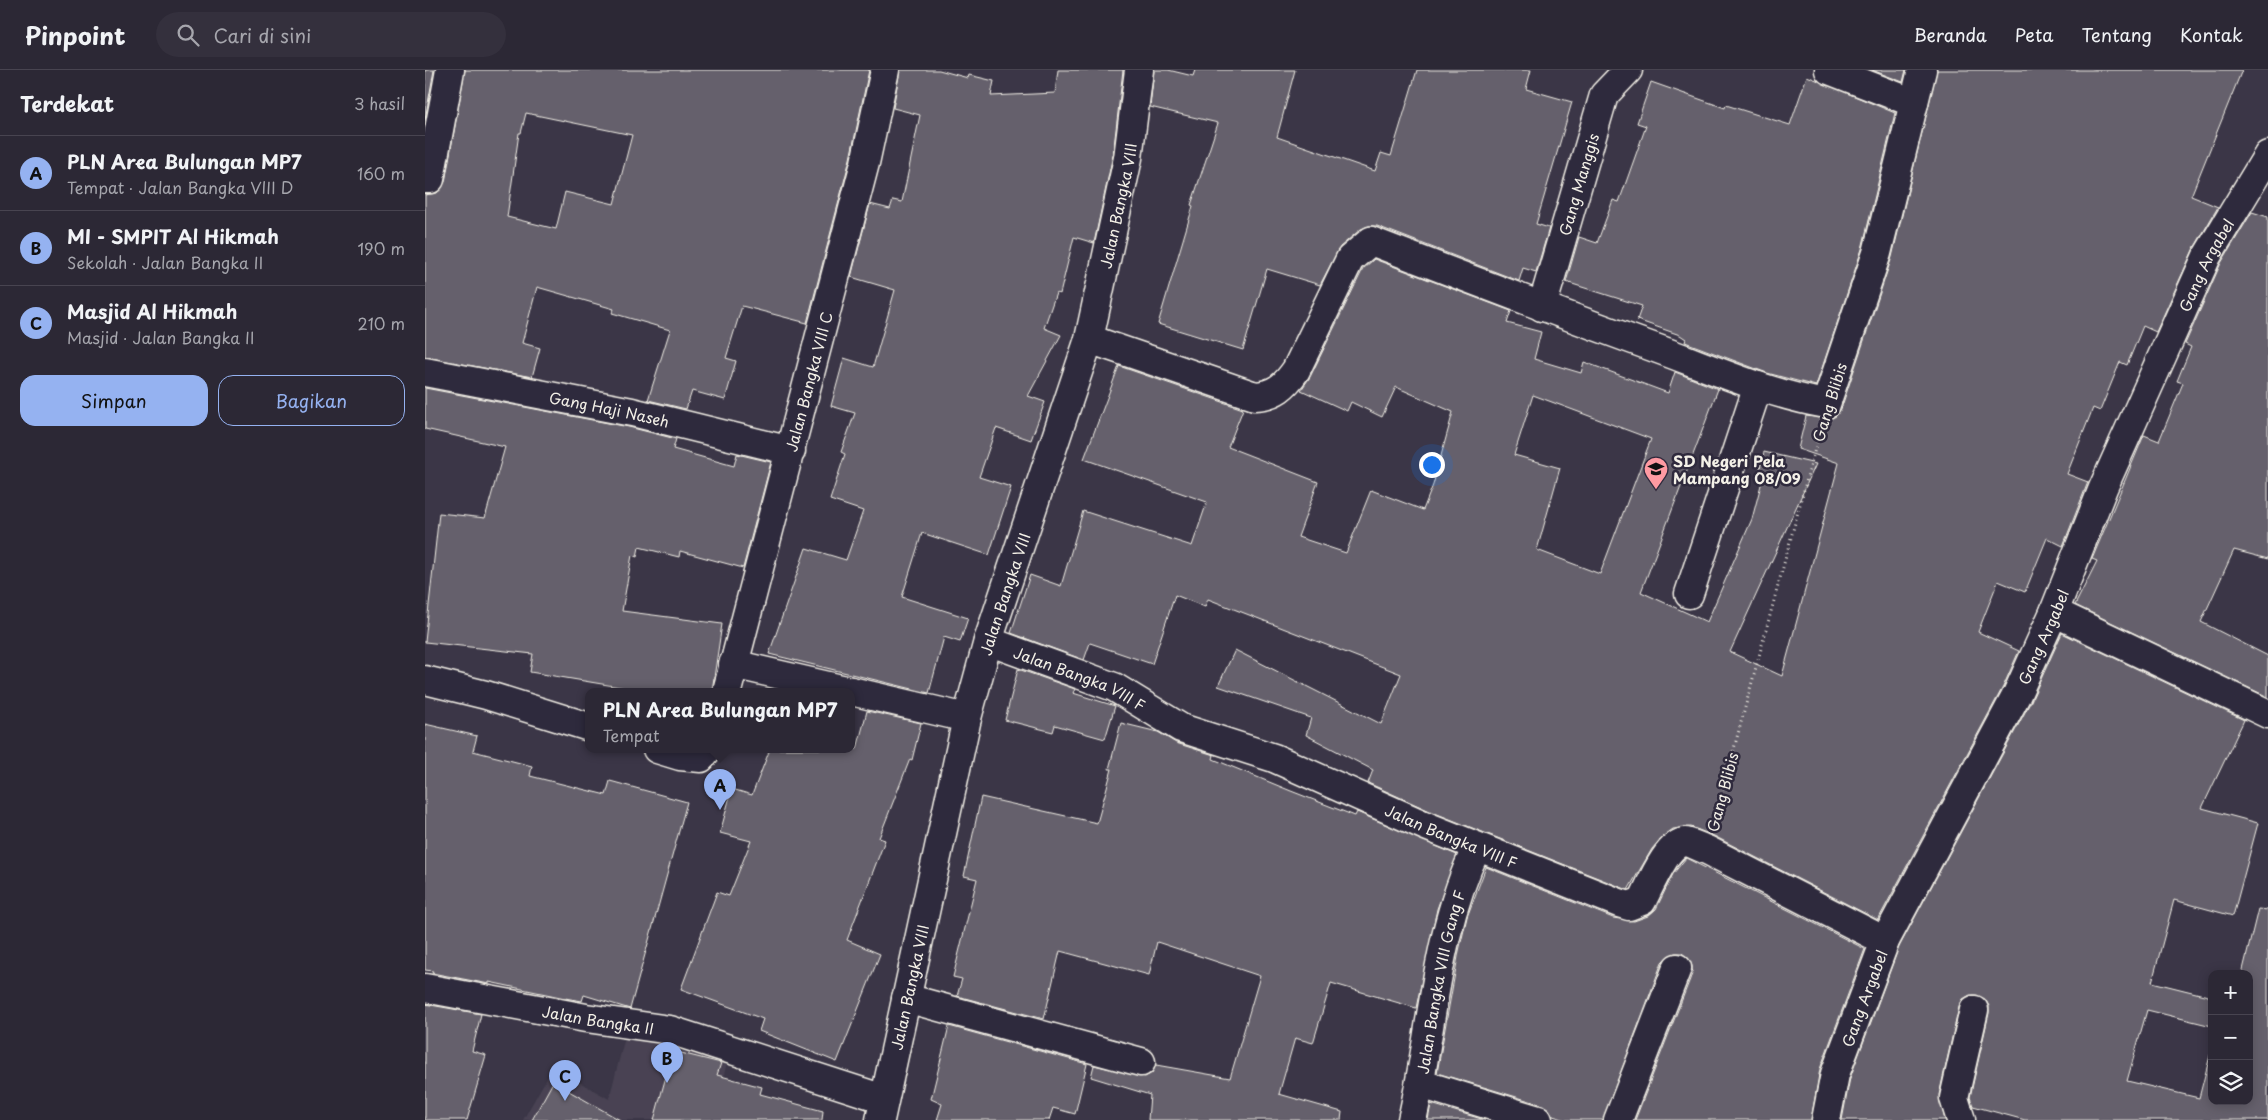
<!DOCTYPE html>
<html lang="id">
<head>
<meta charset="utf-8">
<style>
  :root { --surface:#2c2835; --page:#34303d; --text:#f1f3f6; --muted:#a6a6ad; --line:#484450; --accent:#95b2f1 }
  body { margin:0; font-family:"Playpen Sans",sans-serif; background:var(--page); color:var(--text) }
  .controls { position:absolute; right:15px; bottom:15px; display:grid; overflow:hidden; border-radius:10px; box-shadow:0 2px 12px #0003 }
  .controls button { width:45px; height:45px; display:grid; place-items:center; padding:0; border:0; border-bottom:1px solid var(--line); background:var(--surface); color:var(--text); font:25px sans-serif }
  .you { position:absolute; left:1006px; top:394px; width:18px; height:18px; margin:-12px; border:4px solid #fff; border-radius:50%; background:#1a73e8; box-shadow:0 0 0 8px #1a73e833 }
  .badge { display:grid; place-items:center; width:32px; height:32px; border-radius:50%; background:var(--accent); color:#111; font-size:16px; font-weight:700 }
  .pin { position:absolute; translate:-50% -41px; filter:drop-shadow(0 1px 2px #0008) }
  .pin::after { content:''; position:absolute; top:26px; width:18px; height:15px; background:inherit; clip-path:polygon(0 0,100% 0,50% 100%) }
  .popup { position:absolute; left:160px; top:618px; width:270px; height:65px; box-sizing:border-box; display:grid; place-content:center; border-radius:10px; background:var(--surface); filter:drop-shadow(0 1px 4px #0005); font-size:16px; white-space:nowrap; color:var(--muted) }
  .popup b { font-size:19px; color:var(--text) }
  .popup::after { content:''; position:absolute; left:50%; top:100%; margin-left:-10px; border:10px solid transparent; border-top-color:var(--surface) }
  .list { margin:0; padding:0; list-style:none }
  h2 { display:flex; justify-content:space-between; align-items:center; height:65px; margin:0; padding:0 20px; font-size:21px }
  h2 small { font-size:16px; font-weight:400; color:var(--muted) }
  .list li { display:grid; grid-template-columns:32px 1fr auto; gap:15px; align-items:center; box-sizing:border-box; height:75px; padding:0 20px; border-top:1px solid var(--line) }
  .list b { display:block; font-size:19px; white-space:nowrap }
  .list p { margin:0; font-size:16px; white-space:nowrap; color:var(--muted) }
  .list em { font-size:16px; font-style:normal; color:var(--muted) }
  .actions { display:flex; gap:10px; padding:15px 20px }
  .actions a { flex:1; padding:11px 0; border:1px solid var(--accent); border-radius:15px; text-align:center; font-size:18px; color:var(--accent) }
  .actions .main { background:var(--accent); color:#111 }
  .icon { flex:none; width:28px; height:28px; fill:none; stroke:currentColor; stroke-width:2; stroke-linecap:round; stroke-linejoin:round }
  .map { position:relative; flex:none; width:1843px; height:1050px; overflow:hidden }
  header { display:flex; align-items:center; gap:30px; box-sizing:border-box; height:70px; padding:0 25px; background:var(--surface); border-bottom:1px solid var(--line) }
  header strong { font-size:24px }
  nav { display:flex; gap:28px; margin-inline-start:auto; font-size:18px }
  .search { width:350px; height:45px; background:var(--page); display:flex; align-items:center; gap:12px; box-sizing:border-box; padding:0 18px; border-radius:28px; color:var(--muted); font-size:19px }
  main { display:flex }
  aside { flex:1; background:var(--surface) }
  .map>svg:first-child { display:block }
</style>
</head>
<body>
<header>
<strong>Pinpoint</strong>
<div class="search"><svg class="icon" aria-label="search" viewBox="0 0 24 24"><circle cx="10" cy="10" r="6"/><path d="M15 15l6 6"/></svg>Cari di sini</div>
<nav><a>Beranda</a><a>Peta</a><a>Tentang</a><a>Kontak</a></nav>
</header>
<main>
<aside>
<h2>Terdekat<small>3 hasil</small></h2>
<ul class="list">
<li><span class="badge">A</span><div><b>PLN Area Bulungan MP7</b><p>Tempat · Jalan Bangka VIII D</p></div><em>160 m</em></li>
<li><span class="badge">B</span><div><b>MI - SMPIT Al Hikmah</b><p>Sekolah · Jalan Bangka II</p></div><em>190 m</em></li>
<li><span class="badge">C</span><div><b>Masjid Al Hikmah</b><p>Masjid · Jalan Bangka II</p></div><em>210 m</em></li>
</ul>
<div class="actions"><a class="main">Simpan</a><a>Bagikan</a></div>
</aside>
<div class="map">
<svg width="1843" height="1050" viewBox="0 0 1843 1050">
  <rect width="100%" height="100%" fill="#3b3647"/>
  <filter id="ink" filterUnits="userSpaceOnUse"><feTurbulence type="fractalNoise" baseFrequency=".02" numOctaves="2"/><feDisplacementMap in="SourceGraphic" scale="10" xChannelSelector="R" yChannelSelector="G"/><feConvolveMatrix kernelMatrix="1 2 1 2 8 2 1 2 1" color-interpolation-filters="sRGB"/></filter>
  <g filter="url(#ink)">
    <path fill="#484352" d="M 201,963 L 303,989 L 287,1050 L 98,1050 L 128,997 L 184,1029 Z"/>
    <path fill="#65616c" stroke="#f4f1e8" fill-rule="evenodd" d="M 0,0 L 9,0 L 0,50 Z
      M 40,0 L 444,0 L 425,89 L 382,253 L 317,236 L 301,288 L 311,291 L 300,330 L 267,321 L 261,339 L 223,330 L 245,260 L 187,243 L 189,239 L 112,217 L 97,273 L 115,278 L 107,307 L 0,287 L 0,125 L 12,123 L 20,112 ZM 101,43 L 207,65 L 189,134 L 140,122 L 131,159 L 82,147 L 94,63 L 96,63 Z
      M 475,0 L 514,0 L 543,8 L 544,5 L 569,11 L 566,26 L 630,23 L 633,0 L 698,0 L 688,85 L 669,173 L 649,167 L 635,224 L 631,223 L 619,258 L 636,265 L 603,326 L 620,332 L 606,370 L 571,358 L 554,407 L 586,417 L 564,485 L 497,463 L 477,527 L 543,548 L 535,572 L 519,567 L 504,623 L 344,584 L 381,478 L 421,490 L 438,441 L 405,430 L 420,384 L 416,382 L 430,343 L 406,336 L 419,288 L 448,297 L 470,220 L 426,207 L 445,134 L 465,139 L 468,130 L 477,132 L 495,45 L 468,38 Z
      M 729,0 L 743,0 L 768,6 L 770,0 L 870,0 L 852,67 L 950,101 L 956,83 L 966,86 L 992,0 L 1106,0 L 1101,19 L 1147,32 L 1111,154 L 1124,158 L 1111,202 L 1098,198 L 1094,211 L 952,156 L 944,156 L 936,159 L 915,177 L 895,215 L 842,199 L 818,280 L 733,254 L 768,136 L 766,135 L 793,53 L 725,37 Z
      M 1447,0 L 1481,0 L 1478,12 Z
      M 1512,0 L 1817,0 L 1766,126 L 1793,137 L 1768,180 L 1731,262 L 1718,256 L 1702,295 L 1695,292 L 1675,341 L 1668,338 L 1642,404 L 1663,412 L 1638,476 L 1622,468 L 1600,522 L 1573,511 L 1553,562 L 1594,581 L 1578,617 L 1453,850 L 1289,766 L 1266,757 L 1248,759 L 1237,767 L 1227,779 L 1203,820 L 1007,742 L 943,713 L 948,700 L 881,665 L 886,648 L 793,616 L 810,580 L 956,654 L 976,604 L 783,529 L 780,537 L 750,525 L 727,594 L 665,573 L 659,590 L 586,563 L 605,505 L 636,516 L 658,441 L 767,476 L 782,432 L 659,389 L 694,296 L 818,339 L 803,377 L 893,412 L 873,467 L 921,483 L 946,420 L 998,440 L 1008,415 L 1028,342 L 971,317 L 957,347 L 926,332 L 922,341 L 876,320 L 885,307 L 938,199 L 949,189 L 1086,241 L 1082,253 L 1116,262 L 1109,289 L 1156,303 L 1159,292 L 1243,323 L 1250,302 L 1293,319 L 1216,522 L 1282,552 L 1327,449 L 1337,411 L 1332,410 L 1339,382 L 1391,394 L 1305,582 L 1357,606 L 1414,393 L 1373,379 L 1381,346 L 1405,349 L 1411,346 L 1416,339 L 1467,187 ZM 1108,325 L 1226,369 L 1175,504 L 1112,480 L 1135,398 L 1089,385 Z
      M 1382,6 L 1470,43 L 1437,179 L 1391,316 L 1342,303 L 1260,272 L 1261,269 L 1255,265 L 1212,250 L 1217,236 L 1141,212 L 1154,167 L 1172,173 L 1188,130 L 1194,132 L 1221,56 L 1212,53 L 1226,12 L 1300,38 L 1301,35 L 1365,55 Z
      M 1827,142 L 1843,147 L 1843,489 L 1809,480 L 1776,552 L 1843,586 L 1843,627 L 1650,535 L 1672,491 L 1667,489 L 1719,365 L 1734,371 L 1758,313 L 1752,311 L 1766,277 L 1760,274 L 1796,193 Z
      M 0,318 L 204,357 L 251,369 L 248,379 L 309,396 L 312,384 L 346,392 L 318,498 L 255,481 L 254,487 L 214,477 L 212,487 L 207,485 L 197,541 L 297,554 L 287,621 L 200,621 L 201,618 L 105,602 L 108,584 L 0,572 L 14,443 L 60,448 L 80,377 L 0,359 Z
      M 1637,563 L 1819,650 L 1777,738 L 1833,753 L 1808,846 L 1749,830 L 1727,912 L 1787,927 L 1787,956 L 1722,940 L 1702,1011 L 1774,1028 L 1787,978 L 1787,1031 L 1824,1031 L 1824,904 L 1817,904 L 1833,839 L 1843,840 L 1843,1050 L 1600,1050 L 1548,1036 L 1545,1027 L 1564,943 L 1564,936 L 1560,929 L 1552,925 L 1545,925 L 1538,929 L 1534,937 L 1514,1025 L 1520,1050 L 1417,1050 L 1425,1008 L 1474,877 L 1606,631 Z
      M 593,599 L 650,619 L 648,623 L 690,636 L 680,669 L 630,655 L 628,662 L 580,650 Z
      M 442,641 L 496,653 L 487,690 L 485,689 L 454,768 L 460,770 L 422,870 L 455,884 L 412,992 L 334,961 L 338,949 L 256,919 L 292,822 L 304,826 L 326,771 L 295,763 L 307,719 L 327,725 L 345,679 L 432,679 Z
      M 696,653 L 733,662 L 751,673 L 789,685 L 788,689 L 866,721 L 930,746 L 932,742 L 1032,785 L 1012,839 L 991,938 L 906,913 L 888,973 L 870,968 L 854,1024 L 917,1042 L 916,1050 L 723,1050 L 725,1025 L 666,1007 L 669,995 L 720,1007 L 727,1003 L 731,995 L 805,1008 L 835,906 L 732,872 L 724,905 L 635,881 L 619,949 L 532,926 L 537,909 L 528,907 L 552,809 L 539,806 L 556,727 L 672,753 L 687,699 L 684,699 Z
      M 0,654 L 52,666 L 48,681 L 107,696 L 105,706 L 181,725 L 185,711 L 262,732 L 205,939 L 159,925 L 157,931 L 140,928 L 64,912 L 64,914 L 7,903 L 8,901 L 0,900 Z
      M 1261,788 L 1440,879 L 1395,999 L 1386,1050 L 1210,1050 L 1267,904 L 1267,896 L 1264,889 L 1257,883 L 1250,883 L 1243,886 L 1237,892 L 1178,1050 L 1141,1050 L 1128,1046 L 1124,1039 L 1118,1035 L 1012,1003 L 1034,881 L 1042,847 L 1061,797 L 1188,848 L 1209,851 L 1223,846 L 1231,839 L 1248,804 Z
      M 0,934 L 56,944 L 47,981 L 61,985 L 42,1050 L 0,1050 Z
      M 524,956 L 662,994 L 650,1044 L 628,1038 L 624,1050 L 512,1050 L 517,1034 L 506,1029 Z
      M 248,981 L 296,993 L 292,1005 L 337,1017 L 335,1024 L 398,1041 L 397,1050 L 229,1050 Z
      M 128,1012 L 195,1050 L 107,1050 Z
      M 1006,1034 L 1060,1050 L 1003,1050 Z"/>
    <g fill="none" stroke-linecap="round" stroke-linejoin="round">
      <defs>
        <g id="minor">
          <path d="M 1404,0 L 1489,33"/>
          <path d="M 0,109 L 5,109 L 25,0"/>
          <path id="s1" d="M 1117,237 L 1179,25 L 1203,0"/>
          <path d="M 664,269 L 830,326 C 850,325 860,316 871,300 L 925,189 L 946,171 C 1041,208 1137,244 1233,279 C 1288,299 1343,324 1401,334 L 1452,183 L 1497,0"/>
          <path id="s2" d="M 0,302 L 207,342 L 366,381"/>
          <path d="M 1264,524 L 1333,316"/>
          <path d="M 1629,542 L 1843,644"/>
          <path id="s3" d="M 563,571 L 689,617 L 756,658 L 849,688 L 1001,756 L 1194,833 L 1204,836 L 1217,831 C 1225,816 1242,773 1260,772 C 1266,772 1275,778 1282,780 L 1460,871"/>
          <path d="M 308,594 L 425,621"/>
          <path d="M 0,610 L 61,625 L 164,657"/>
          <path id="s4" d="M 302,621 L 440,93 L 460,0"/>
          <path d="M 426,621 L 542,648"/>
          <path d="M 232,679 L 255,686 L 276,688 L 283,679"/>
          <path id="s5" d="M 0,918 L 161,948 L 245,960 L 459,1029"/>
          <path d="M 481,928 L 716,992"/>
          <path d="M 996,1014 L 1113,1050"/>
          <path id="s6" d="M 455,1050 L 542,648 L 563,571 L 664,269 L 703,88 L 714,0"/>
          <path id="s7" d="M 987,1050 C 1008,959 1010,863 1052,777"/>
          <path d="M 1193,1050 L 1252,898"/>
          <path id="s8" d="M 1401,1050 L 1410,1004 L 1460,871 L 1592,624 L 1629,542 L 1678,418 L 1782,186 L 1843,85"/>
          <path d="M 1536,1050 L 1529,1028 L 1549,940"/>
        </g>
      </defs>
      <use href="#minor" stroke="#f4f1e8" stroke-width="31"/>
      <path stroke="#f4f1e8" stroke-width="3" stroke-dasharray="1 4" stroke-linecap="butt" d="M 1290,749 L 1394,364"/>
      <use href="#minor" stroke="#2f2a3d" stroke-width="28"/>
    </g>
  </g>
  <defs>
    <symbol id="school-pin" viewBox="-11 -11 22 30"><path d="M0 17L-7.5 6A9.5 9.5 0 1 1 7.5 6Z" fill="#ff9aa2" stroke="#2f2a3d"/><path d="M0-5L7-2L0 1L-7-2ZM-4 1L0 2.5L4 1V4Q0 6-4 4Z" fill="#111"/></symbol>
  </defs>
  <g fill-rule="evenodd">
    <use href="#school-pin" x="1217" y="385" width="28" height="38"/>
  </g>
  <g text-anchor="middle" dominant-baseline="central" stroke-width="5" stroke-linejoin="round" paint-order="stroke">
    <g font-size="15" fill="#f4f1e8" stroke="#2f2a3d">
      <text stroke="none"><textPath href="#s1" startOffset="128">Gang Manggis</textPath></text>
      <text stroke="none"><textPath href="#s6" startOffset="946">Jalan Bangka VIII</textPath></text>
      <text stroke="none"><textPath href="#s8" startOffset="938">Gang Argabel</textPath></text>
      <text stroke="none"><textPath href="#s4" startOffset="320">Jalan Bangka VIII C</textPath></text>
      <text transform="translate(1404 332) rotate(-73)">Gang Blibis</text>
      <text stroke="none"><textPath href="#s2" startOffset="188">Gang Haji Naseh</textPath></text>
      <text stroke="none"><textPath href="#s6" startOffset="541">Jalan Bangka VIII</textPath></text>
      <text stroke="none"><textPath href="#s8" startOffset="532">Gang Argabel</textPath></text>
      <text stroke="none"><textPath href="#s3" startOffset="99">Jalan Bangka VIII F</textPath></text>
      <text transform="translate(1297 722) rotate(-75)">Gang Blibis</text>
      <text stroke="none"><textPath href="#s3" startOffset="504">Jalan Bangka VIII F</textPath></text>
      <text stroke="none"><textPath href="#s7" startOffset="141">Jalan Bangka VIII Gang F</textPath></text>
      <text stroke="none"><textPath href="#s6" startOffset="136">Jalan Bangka VIII</textPath></text>
      <text stroke="none"><textPath href="#s8" startOffset="128">Gang Argabel</textPath></text>
      <text stroke="none"><textPath href="#s5" startOffset="176">Jalan Bangka II</textPath></text>
    </g>
    <g font-size="15" font-weight="bold" fill="#f4f1e8" stroke="#2f2a3d" text-anchor="start">
      <text x="1248" y="390">SD Negeri Pela<tspan x="1248" dy="17">Mampang 08/09</tspan></text>
    </g>
  </g>
</svg>
<div class="controls">
<button>+</button>
<button>−</button>
<button><svg class="icon" aria-label="layers" viewBox="0 0 24 24"><path d="M12 4l9 5-9 5-9-5zM3 14l9 5 9-5"/></svg></button>
</div>
<div class="you"></div>
<div class="pin badge" style="left:295px;top:740px">A</div>
<div class="popup"><b>PLN Area Bulungan MP7</b>Tempat</div>
<div class="pin badge" style="left:242px;top:1013px">B</div>
<div class="pin badge" style="left:140px;top:1031px">C</div>
</div>
</main>
</body>
</html>
